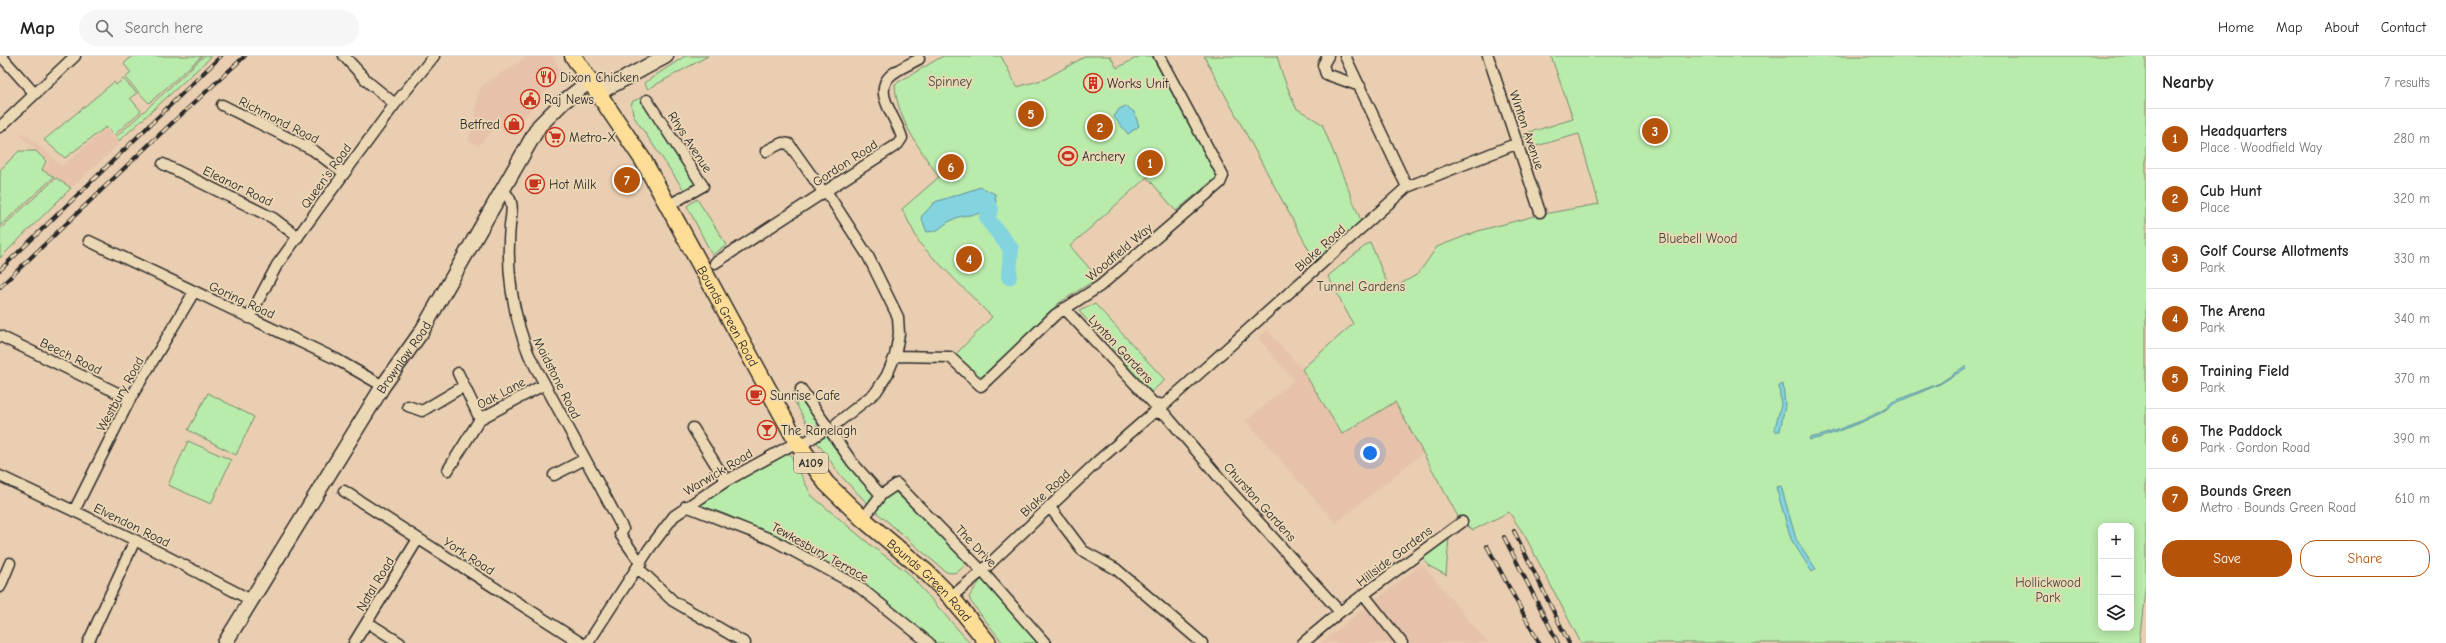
<!DOCTYPE html>
<html lang="en">
<head>
<meta charset="utf-8">
<style>
  :root { --surface:#fff; --page:#f6f6f6; --text:#222; --muted:#767676; --line:#e0e0e0; --accent:#b45309 }
  body { margin:0; font-family:"Comic Neue",sans-serif; background:var(--page); color:var(--text) }
  .controls { position:absolute; right:12px; bottom:12px; display:grid; overflow:hidden; border-radius:8px; box-shadow:0 2px 10px #0003 }
  .controls button { width:36px; height:36px; display:grid; place-items:center; padding:0; border:0; border-bottom:1px solid var(--line); background:var(--surface); color:var(--text); font:20px sans-serif }
  .you { position:absolute; left:1370px; top:397px; width:14px; height:14px; margin:-10px; border:3px solid #fff; border-radius:50%; background:#1a73e8; box-shadow:0 0 0 6px #1a73e833 }
  .badge { display:grid; place-items:center; width:26px; height:26px; border-radius:50%; background:var(--accent); color:#fff; font-size:13px; font-weight:700 }
  .pin { position:absolute; translate:-50% -50%; border:2px solid #fff; box-shadow:0 1px 4px #0006 }
  .list { margin:0; padding:0; list-style:none }
  h2 { display:flex; justify-content:space-between; align-items:center; height:52px; margin:0; padding:0 16px; font-size:17px }
  h2 small { font-size:13px; font-weight:400; color:var(--muted) }
  .list li { display:grid; grid-template-columns:26px 1fr auto; gap:12px; align-items:center; box-sizing:border-box; height:60px; padding:0 16px; border-top:1px solid var(--line) }
  .list b { display:block; font-size:15px; white-space:nowrap }
  .list p { margin:0; font-size:13px; white-space:nowrap; color:var(--muted) }
  .list em { font-size:13px; font-style:normal; color:var(--muted) }
  .actions { display:flex; gap:8px; padding:12px 16px }
  .actions a { flex:1; padding:9px 0; border:1px solid var(--accent); border-radius:16px; text-align:center; font-size:14px; color:var(--accent) }
  .actions .main { background:var(--accent); color:#fff }
  .icon { flex:none; width:22px; height:22px; fill:none; stroke:currentColor; stroke-width:2; stroke-linecap:round; stroke-linejoin:round }
  .map { position:relative; flex:none; width:2146px; height:587px; overflow:hidden }
  header { display:flex; align-items:center; gap:24px; box-sizing:border-box; height:56px; padding:0 20px; background:var(--surface); border-bottom:1px solid var(--line) }
  header strong { font-size:19px }
  nav { display:flex; gap:22px; margin-inline-start:auto; font-size:14px }
  .search { width:280px; height:36px; background:var(--page); display:flex; align-items:center; gap:10px; box-sizing:border-box; padding:0 14px; border-radius:22px; color:var(--muted); font-size:15px }
  main { display:flex }
  aside { flex:1; background:var(--surface) }
  .map>svg:first-child { display:block }
</style>
</head>
<body>
<header>
<strong>Map</strong>
<div class="search"><svg class="icon" aria-label="search" viewBox="0 0 24 24"><circle cx="10" cy="10" r="6"/><path d="M15 15l6 6"/></svg>Search here</div>
<nav><a>Home</a><a>Map</a><a>About</a><a>Contact</a></nav>
</header>
<main>
<div class="map">
<svg width="2146" height="587" viewBox="0 0 2146 587">
  <rect width="100%" height="100%" fill="#eaceb1"/>
  <filter id="ink" filterUnits="userSpaceOnUse"><feTurbulence type="fractalNoise" baseFrequency=".025" numOctaves="2"/><feDisplacementMap in="SourceGraphic" scale="8" xChannelSelector="R" yChannelSelector="G"/><feConvolveMatrix kernelMatrix="1 2 1 2 8 2 1 2 1" color-interpolation-filters="sRGB"/></filter>
  <g filter="url(#ink)">
    <path fill="#e6c2aa" d="M 528,0 L 553,0 L 561,17 L 522,64 L 515,80 L 496,70 L 478,90 L 468,84 L 474,70 L 478,37 L 483,29 Z
      M 106,73 L 120,87 L 71,132 L 44,114 L 49,105 L 20,80 L 24,77 L 62,110 Z
      M 1267,274 L 1302,313 L 1342,378 L 1395,346 L 1423,397 L 1336,467 L 1246,365 L 1294,324 L 1258,282 Z
      M 1422,508 L 1488,587 L 1320,587 Z"/>
    <path fill="#b9ebab" stroke="#728b6b" fill-rule="evenodd" d="M 132,0 L 202,0 L 149,47 L 125,22 L 131,17 L 124,8 Z
      M 204,0 L 212,0 L 119,85 L 116,81 Z
      M 685,0 L 708,0 L 648,33 L 644,27 Z
      M 943,0 L 1001,0 L 1017,31 L 1045,23 L 1086,0 L 1110,0 L 1117,12 L 1140,0 L 1152,0 L 1217,121 L 1176,155 L 1147,121 L 1070,190 L 1098,222 L 1059,247 L 979,324 L 954,300 L 992,261 L 920,188 L 902,153 L 939,121 C 920,93 896,62 895,28 Z
      M 1204,0 L 1277,0 L 1283,20 L 1296,52 L 1322,68 L 1361,165 L 1316,207 Z
      M 1551,0 L 2146,0 L 2146,526 L 2139,587 L 1581,587 L 1525,480 L 1509,456 L 1473,474 L 1460,464 L 1395,346 L 1342,378 L 1302,313 L 1353,268 L 1328,220 L 1370,186 L 1390,234 L 1418,218 L 1437,191 L 1478,175 L 1538,159 L 1599,148 L 1579,78 L 1529,92 L 1524,78 L 1573,63 ZM 2101,470 L 2131,470 L 2131,572 L 2101,572 Z
      M 123,23 L 137,37 L 130,42 L 141,55 L 114,79 L 106,71 L 65,102 L 44,84 L 114,26 L 116,29 Z
      M 643,41 L 698,126 L 684,134 L 634,61 L 631,49 L 633,45 Z
      M 19,95 L 36,95 L 46,105 L 42,114 L 54,121 L 0,170 L 0,114 Z
      M 56,122 L 71,132 L 0,202 L 0,173 Z
      M 697,143 L 727,189 L 712,199 L 687,150 Z
      M 1095,248 L 1165,324 L 1151,336 L 1079,255 Z
      M 799,334 L 820,367 L 810,374 L 791,338 Z
      M 208,337 L 254,361 L 236,399 L 188,374 Z
      M 828,379 L 876,438 L 868,448 L 841,420 L 817,386 Z
      M 188,385 L 231,404 L 211,448 L 168,429 Z
      M 788,394 L 812,440 L 873,491 L 907,516 L 970,587 L 936,587 L 881,541 L 809,496 L 725,458 L 699,449 Z
      M 894,435 L 968,505 C 961,514 957,519 946,516 L 874,454 Z
      M 1449,480 L 1446,519 L 1429,510 L 1422,500 Z
      M 982,522 L 1039,587 L 1003,587 L 971,546 L 969,541 Z"/>
    <path fill="#84d4e0" stroke="#609098" d="M 1126,50 L 1134,56 L 1139,70 L 1128,78 L 1114,61 L 1119,53 Z
      M 981,131 L 995,138 L 996,148 C 978,164 967,155 952,164 C 940,170 942,175 927,176 L 921,161 L 935,146 Z
      M 1965,310 L 1966,312 L 1940,328 L 1893,348 L 1881,357 L 1862,366 L 1823,381 L 1810,384 L 1809,382 L 1823,379 L 1861,365 L 1885,353 L 1892,346 L 1940,327 Z
      M 1783,328 L 1785,349 L 1780,375 L 1774,375 L 1781,349 L 1779,330 Z
      M 1781,430 L 1796,483 L 1816,513 L 1812,516 L 1791,483 L 1776,431 Z"/>
    <g fill="none" stroke-linecap="round" stroke-linejoin="round">
      <path stroke="#84d4e0" stroke-width="16" d="M 991,153 L 987,161 L 989,165 L 1011,193 L 1009,221"/>
      <defs>
        <path id="minor" d="M 1,0 L 35,38
          M 344,0 L 368,26 L 395,48
          M 1328,0 L 1323,9 L 1326,18 L 1360,30
          M 1345,0 L 1407,131
          M 1488,0 L 1540,156
          M 647,44 L 703,130 L 669,149
          M 222,49 L 313,94 L 344,117
          M 0,71 L 75,0
          M 766,95 L 782,87 L 789,88 L 824,137
          M 163,108 L 273,162 L 298,181
          M 502,134 C 515,144 512,154 510,169 C 506,213 513,259 529,299 L 623,473 L 620,478 L 641,508
          M 826,135 L 868,200 L 898,261 L 899,278 L 895,300 L 887,319 L 876,336 L 837,367
          M 89,185 L 336,303 L 383,330
          M 715,207 L 898,88 L 902,82 C 898,64 872,37 890,20 C 897,13 910,8 919,3
          M 1064,252 L 1153,347 L 1164,349 L 1407,131 L 1518,87
          M 249,262 L 277,209 L 395,48 L 434,0
          M 0,280 L 130,343
          M 895,300 L 950,301 L 981,330 L 1055,259 L 1100,230 L 1220,127 L 1223,120 L 1159,0
          M 458,317 L 480,363
          M 801,333 L 852,406 L 881,439
          M 408,350 L 422,355 L 464,330
          M 693,372 L 726,425
          M 800,390 L 827,372
          M 448,414 L 480,363 L 545,328
          M 554,419 L 585,403
          M 0,420 L 135,484 L 251,544
          M 344,435 L 581,587
          M 686,450 L 773,484 L 858,530 L 929,587
          M 1049,450 L 1083,495 L 1116,513 L 1202,587
          M 74,455 L 130,343 L 194,236
          M 863,463 L 881,439 L 897,428 L 982,515 L 1045,587
          M 638,512 L 673,545 L 745,587
          M 0,531 L 10,507
          M 1364,539 L 1402,587
          M 951,541 L 982,515 L 1098,405 L 1154,356 L 1165,358 L 1228,432 L 1340,556
          M 367,566 L 400,587
          M 88,587 L 135,484
          M 354,587 L 418,483
          M 588,587 L 649,493 L 674,460 L 726,425 L 797,386
          M 1303,587 L 1340,556 L 1462,466"/>
        <g id="secondary">
          <path d="M 598,37 L 666,0"/>
          <path id="s1" d="M 225,587 L 383,330 L 422,275 L 539,70 L 563,46 L 590,25"/>
        </g>
        <g id="primary">
          <path id="s2" d="M 573,0 L 643,104 L 797,386 L 826,427 L 863,463 L 926,516 L 951,541 L 988,587"/>
        </g>
      </defs>
      <use href="#minor" stroke="#2b2b2b" stroke-width="13"/>
      <use href="#secondary" stroke="#2b2b2b" stroke-width="17"/>
      <use href="#primary" stroke="#2b2b2b" stroke-width="19"/>
      <use href="#minor" stroke="#edd8b6" stroke-width="10"/>
      <use href="#secondary" stroke="#edd8b6" stroke-width="14"/>
      <use href="#primary" stroke="#fedd96" stroke-width="16"/>
      <defs>
        <path id="rail" d="M 0,214 L 221,0
          M 0,231 L 158,80 L 245,0
          M 1514,475 L 1569,587
          M 1504,481 L 1558,587
          M 1487,490 L 1539,587"/>
      </defs>
      <use href="#rail" stroke="#2b2b2b" stroke-width="4"/>
      <use href="#rail" stroke="#edd8b6" stroke-width="2.5" stroke-dasharray="8" stroke-linecap="butt"/>
    </g>
  </g>
  <defs>
    <symbol id="restaurant-ring" viewBox="-11 -11 22 22"><circle r="9.5" fill="#edd8b6" stroke="#c8321e" stroke-width="1.5"/><path d="M-5-6h1v4h1v-4h1v4h1v-4h1v5L-1.5 .5V6h-2V.5L-5-1ZM5-6V6H3V1.5H1.5Q1.5-4 5-6Z" fill="#c8321e"/></symbol>
    <symbol id="building-ring" viewBox="-11 -11 22 22"><circle r="9.5" fill="#edd8b6" stroke="#c8321e" stroke-width="1.5"/><path d="M-4-6H4V6H1V3H-1V6H-4ZM-2.5-4.3h1.7v1.8h-1.7ZM.8-4.3h1.7v1.8H.8ZM-2.5-1h1.7V.8h-1.7ZM.8-1h1.7V.8H.8Z" fill="#c8321e"/></symbol>
    <symbol id="civic-ring" viewBox="-11 -11 22 22"><circle r="9.5" fill="#edd8b6" stroke="#c8321e" stroke-width="1.5"/><path d="M-.6-6.5H3V-4.5H.6V-3L4-1V1h2V6H-6V1h2V-1L-.6-3ZM-1.2 2.5V6h2.4V2.5Z" fill="#c8321e"/></symbol>
    <symbol id="shop-ring" viewBox="-11 -11 22 22"><circle r="9.5" fill="#edd8b6" stroke="#c8321e" stroke-width="1.5"/><path d="M-5-2.5h2.3a2.7 3.5 0 0 1 5.4 0H5L5.5 6h-11ZM-1.5-2.5h3a1.5 2.3 0 0 0-3 0Z" fill="#c8321e"/></symbol>
    <symbol id="supermarket-ring" viewBox="-11 -11 22 22"><circle r="9.5" fill="#edd8b6" stroke="#c8321e" stroke-width="1.5"/><path d="M-6-5.5h2.5l.6 2H6L4.5 2H-2.5L-4.4-4H-6ZM-1.5 3.2a1.3 1.3 0 1 0 .1 0ZM3 3.2a1.3 1.3 0 1 0 .1 0Z" fill="#c8321e"/></symbol>
    <symbol id="stadium-ring" viewBox="-11 -11 22 22"><circle r="9.5" fill="#edd8b6" stroke="#c8321e" stroke-width="1.5"/><path d="M0-5a6.5 5 0 1 0 0 10a6.5 5 0 1 0 0-10ZM-3.5-1.8h7v3.6h-7Z" fill="#c8321e"/></symbol>
    <symbol id="cafe-ring" viewBox="-11 -11 22 22"><circle r="9.5" fill="#edd8b6" stroke="#c8321e" stroke-width="1.5"/><path d="M-5.5-4.5H6V0H3Q3 3.5 0 3.5H-2.5Q-5.5 3.5-5.5 0ZM3-3.2v2h1.7v-2ZM-6 4.5H4V6H-6Z" fill="#c8321e"/></symbol>
    <symbol id="bar-ring" viewBox="-11 -11 22 22"><circle r="9.5" fill="#edd8b6" stroke="#c8321e" stroke-width="1.5"/><path d="M-6-5H6L.8 .8V4.5H3.5V6h-7V4.5H-.8V.8Z" fill="#c8321e"/></symbol>
  </defs>
  <g fill-rule="evenodd">
    <use href="#restaurant-ring" x="535" y="10" width="22" height="22"/>
    <use href="#building-ring" x="1082" y="16" width="22" height="22"/>
    <use href="#civic-ring" x="519" y="32" width="22" height="22"/>
    <use href="#shop-ring" x="503" y="57" width="22" height="22"/>
    <use href="#supermarket-ring" x="544" y="70" width="22" height="22"/>
    <use href="#stadium-ring" x="1057" y="89" width="22" height="22"/>
    <use href="#cafe-ring" x="524" y="117" width="22" height="22"/>
    <use href="#cafe-ring" x="745" y="328" width="22" height="22"/>
    <use href="#bar-ring" x="756" y="363" width="22" height="22"/>
  </g>
  <g text-anchor="middle" dominant-baseline="central" stroke-width="3.5" stroke-linejoin="round" paint-order="stroke">
    <rect fill="#edd8b6" stroke="#655f55" stroke-width="1" x="794" y="397" width="34" height="20" rx="3"/>
    <g font-size="12" font-weight="bold" fill="#2b2b2b">
      <text x="811" y="407">A109</text>
    </g>
    <g font-size="13" fill="#2b2b2b" stroke="#edd8b6" text-anchor="start">
      <text x="560" y="21">Dixon Chicken</text>
      <text x="1107" y="27">Works Unit</text>
      <text x="544" y="43">Raj News</text>
      <text x="500" y="68" text-anchor="end">Betfred</text>
      <text x="569" y="81">Metro-X</text>
      <text x="1082" y="100">Archery</text>
      <text x="549" y="128">Hot Milk</text>
      <text x="770" y="339">Sunrise Cafe</text>
      <text x="781" y="374">The Ranelagh</text>
    </g>
    <g font-size="13" fill="#40483e" stroke="#edd8b6">
      <text x="950" y="25">Spinney</text>
      <text x="1698" y="182">Bluebell Wood</text>
      <text x="1361" y="230">Tunnel Gardens</text>
      <text x="2048" y="526">Hollickwood<tspan x="2048" dy="15">Park</tspan></text>
    </g>
    <g font-size="13" fill="#2b2b2b" stroke="#edd8b6">
      <text transform="translate(279 64) rotate(27)">Richmond Road</text>
      <text transform="translate(1527 74) rotate(71)">Winton Avenue</text>
      <text transform="translate(690 86) rotate(57)">Rhys Avenue</text>
      <text transform="translate(845 107) rotate(-33)">Gordon Road</text>
      <text transform="translate(326 120) rotate(-54)">Queen's Road</text>
      <text transform="translate(238 130) rotate(26)">Eleanor Road</text>
      <text transform="translate(1320 192) rotate(-42)">Blake Road</text>
      <text transform="translate(1119 196) rotate(-40)">Woodfield Way</text>
      <text transform="translate(242 244) rotate(25)">Goring Road</text>
      <text stroke="none"><textPath href="#s2" startOffset="303">Bounds Green Road</textPath></text>
      <text transform="translate(1121 293) rotate(47)">Lynton Gardens</text>
      <text transform="translate(71 300) rotate(26)">Beech Road</text>
      <text stroke="none"><textPath href="#s1" startOffset="337">Brownlow Road</textPath></text>
      <text transform="translate(557 322) rotate(63)">Maidstone Road</text>
      <text transform="translate(501 337) rotate(-28)">Oak Lane</text>
      <text transform="translate(120 338) rotate(-61)">Westbury Road</text>
      <text transform="translate(718 416) rotate(-31)">Warwick Road</text>
      <text transform="translate(1045 437) rotate(-43)">Blake Road</text>
      <text transform="translate(1260 446) rotate(48)">Churston Gardens</text>
      <text transform="translate(132 469) rotate(26)">Elvendon Road</text>
      <text transform="translate(976 490) rotate(46)">The Drive</text>
      <text transform="translate(820 496) rotate(29)">Tewkesbury Terrace</text>
      <text transform="translate(469 500) rotate(33)">York Road</text>
      <text transform="translate(1394 500) rotate(-37)">Hillside Gardens</text>
      <text stroke="none"><textPath href="#s2" startOffset="639">Bounds Green Road</textPath></text>
      <text transform="translate(375 528) rotate(-59)">Natal Road</text>
    </g>
  </g>
</svg>
<div class="controls">
<button>+</button>
<button>−</button>
<button><svg class="icon" aria-label="layers" viewBox="0 0 24 24"><path d="M12 4l9 5-9 5-9-5zM3 14l9 5 9-5"/></svg></button>
</div>
<div class="you"></div>
<div class="pin badge" style="left:1150px;top:107px">1</div>
<div class="pin badge" style="left:1100px;top:71px">2</div>
<div class="pin badge" style="left:1655px;top:75px">3</div>
<div class="pin badge" style="left:969px;top:203px">4</div>
<div class="pin badge" style="left:1031px;top:58px">5</div>
<div class="pin badge" style="left:951px;top:111px">6</div>
<div class="pin badge" style="left:627px;top:124px">7</div>
</div>
<aside>
<h2>Nearby<small>7 results</small></h2>
<ul class="list">
<li><span class="badge">1</span><div><b>Headquarters</b><p>Place · Woodfield Way</p></div><em>280 m</em></li>
<li><span class="badge">2</span><div><b>Cub Hunt</b><p>Place</p></div><em>320 m</em></li>
<li><span class="badge">3</span><div><b>Golf Course Allotments</b><p>Park</p></div><em>330 m</em></li>
<li><span class="badge">4</span><div><b>The Arena</b><p>Park</p></div><em>340 m</em></li>
<li><span class="badge">5</span><div><b>Training Field</b><p>Park</p></div><em>370 m</em></li>
<li><span class="badge">6</span><div><b>The Paddock</b><p>Park · Gordon Road</p></div><em>390 m</em></li>
<li><span class="badge">7</span><div><b>Bounds Green</b><p>Metro · Bounds Green Road</p></div><em>610 m</em></li>
</ul>
<div class="actions"><a class="main">Save</a><a>Share</a></div>
</aside>
</main>
</body>
</html>
